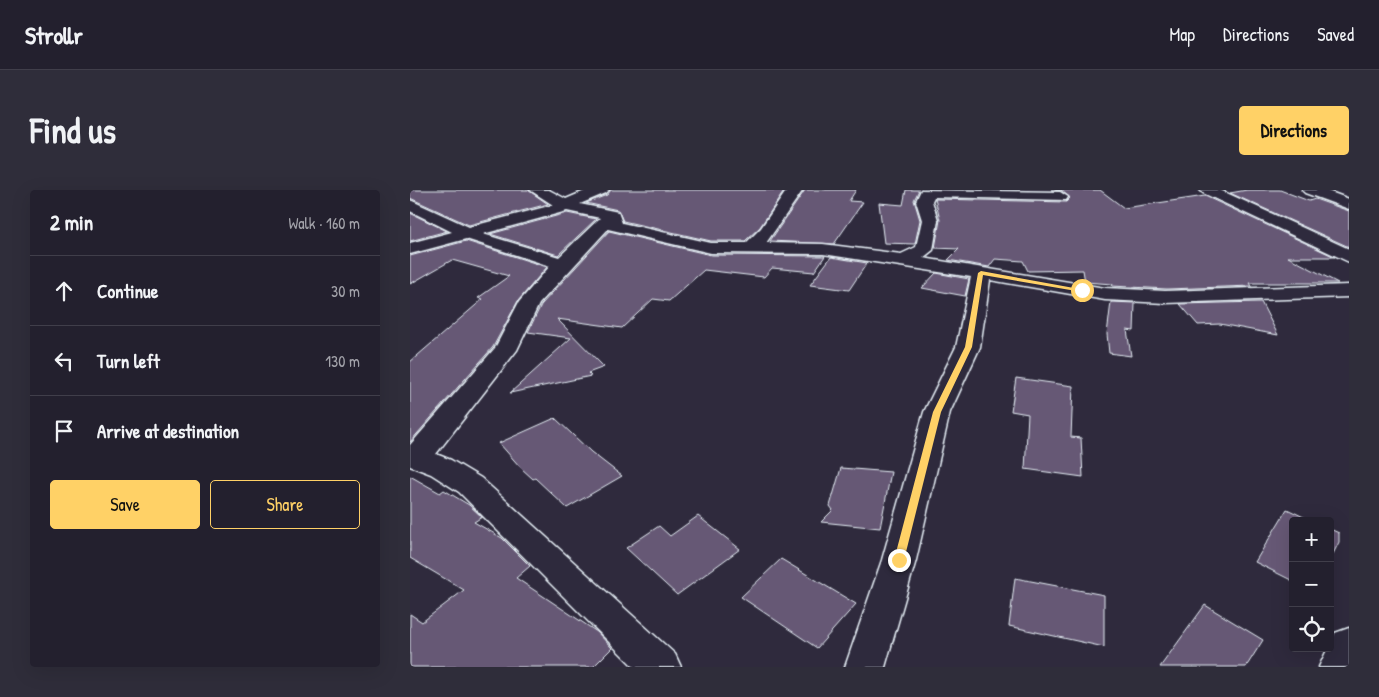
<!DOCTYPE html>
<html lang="en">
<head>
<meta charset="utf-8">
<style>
  :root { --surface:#23202e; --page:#2f2d3a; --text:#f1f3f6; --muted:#a3a3aa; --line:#403e4a; --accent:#ffd166 }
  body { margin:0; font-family:"Patrick Hand",sans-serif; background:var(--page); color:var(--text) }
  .controls { position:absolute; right:15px; bottom:15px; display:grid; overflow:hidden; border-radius:5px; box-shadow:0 5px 20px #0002 }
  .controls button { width:45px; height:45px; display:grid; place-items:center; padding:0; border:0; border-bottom:1px solid var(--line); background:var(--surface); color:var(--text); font:25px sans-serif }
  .stop { position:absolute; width:15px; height:15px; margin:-11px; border:4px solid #ffd166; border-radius:50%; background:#fff }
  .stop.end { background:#ffd166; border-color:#fff; box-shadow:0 1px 5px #0008 }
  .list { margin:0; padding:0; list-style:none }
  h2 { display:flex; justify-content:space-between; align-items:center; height:65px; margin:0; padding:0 20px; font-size:21px }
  h2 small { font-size:16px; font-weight:400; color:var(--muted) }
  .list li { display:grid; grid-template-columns:32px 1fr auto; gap:15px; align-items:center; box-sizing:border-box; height:70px; padding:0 20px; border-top:1px solid var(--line) }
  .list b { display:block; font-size:19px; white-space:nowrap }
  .list em { font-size:16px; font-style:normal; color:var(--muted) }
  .actions { display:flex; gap:10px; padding:15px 20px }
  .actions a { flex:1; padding:11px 0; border:1px solid var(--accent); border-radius:5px; text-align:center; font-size:18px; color:var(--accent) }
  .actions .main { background:var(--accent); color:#111 }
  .icon { flex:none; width:28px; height:28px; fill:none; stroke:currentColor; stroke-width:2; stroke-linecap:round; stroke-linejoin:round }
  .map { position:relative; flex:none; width:939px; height:477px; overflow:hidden; border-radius:5px }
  header { display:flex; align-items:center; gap:30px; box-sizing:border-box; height:70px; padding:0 25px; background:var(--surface); border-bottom:1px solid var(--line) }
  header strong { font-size:24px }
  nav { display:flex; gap:28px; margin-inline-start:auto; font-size:18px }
  .intro { display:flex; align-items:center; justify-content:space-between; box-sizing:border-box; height:120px; padding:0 30px }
  h1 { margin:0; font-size:35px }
  .button { padding:12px 22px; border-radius:5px; background:var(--accent); color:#111; font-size:18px; font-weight:700 }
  main { display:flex; gap:30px; padding:0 30px }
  aside { flex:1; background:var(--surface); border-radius:5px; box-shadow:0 5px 20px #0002 }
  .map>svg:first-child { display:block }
</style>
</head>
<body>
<header>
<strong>Strollr</strong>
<nav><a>Map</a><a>Directions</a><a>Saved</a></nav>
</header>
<div class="intro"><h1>Find us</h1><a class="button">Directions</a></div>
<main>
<aside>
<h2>2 min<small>Walk · 160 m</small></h2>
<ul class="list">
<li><svg class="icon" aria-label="ahead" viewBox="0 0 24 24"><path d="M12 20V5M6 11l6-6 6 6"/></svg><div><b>Continue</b></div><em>30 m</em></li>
<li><svg class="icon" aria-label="left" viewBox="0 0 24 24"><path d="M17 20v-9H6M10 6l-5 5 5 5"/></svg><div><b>Turn left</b></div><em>130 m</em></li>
<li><svg class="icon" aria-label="arrive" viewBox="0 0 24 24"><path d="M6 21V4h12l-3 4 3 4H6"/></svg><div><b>Arrive at destination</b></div></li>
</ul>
<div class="actions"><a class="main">Save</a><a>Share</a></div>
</aside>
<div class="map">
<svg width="939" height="477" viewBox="0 0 939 477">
  <rect width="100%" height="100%" fill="#2f2a3d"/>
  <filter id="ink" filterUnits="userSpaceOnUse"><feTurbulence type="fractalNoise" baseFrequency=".02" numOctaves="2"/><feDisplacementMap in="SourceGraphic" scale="10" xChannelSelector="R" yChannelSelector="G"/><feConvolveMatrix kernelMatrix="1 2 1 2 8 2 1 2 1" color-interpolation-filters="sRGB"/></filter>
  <g filter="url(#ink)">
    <path fill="#665874" stroke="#e8f1f8" d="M 0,0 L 118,0 L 138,14 L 59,35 L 0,8 Z
      M 201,0 L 375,0 L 350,37 L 335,51 L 301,51 L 213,31 L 208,20 L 176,13 L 197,5 Z
      M 395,0 L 446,0 L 439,11 L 453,12 L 424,54 L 360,51 Z
      M 496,0 L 509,0 L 504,10 L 510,30 L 505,54 L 474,53 L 469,13 L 493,15 Z
      M 641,0 L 690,0 L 714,18 L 795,6 L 925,67 L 878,67 L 928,93 L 840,93 L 842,96 L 757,99 L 702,96 L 703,94 L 675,92 L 673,80 L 618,81 L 613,71 L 585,69 L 579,77 L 538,70 L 549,59 L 525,58 L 530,30 L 525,9 L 656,12 L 660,8 L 651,0 Z
      M 837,0 L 870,0 L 899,11 L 905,9 L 939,21 L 939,57 L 820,3 Z
      M 0,23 L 37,41 L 0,51 Z
      M 157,23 L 186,29 L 148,65 L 80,44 Z
      M 199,41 L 301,65 L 415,66 L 404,82 L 362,78 L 354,87 L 294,80 L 259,111 L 243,109 L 212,138 L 147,129 L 194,177 L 178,183 L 181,186 L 100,203 L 161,148 L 118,142 L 131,115 Z
      M 56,51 L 137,77 L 108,111 L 83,157 L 0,252 L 0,172 L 73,109 L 68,108 L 99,86 L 42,70 L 0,94 L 0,66 Z
      M 421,67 L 457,73 L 439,100 L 400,95 Z
      M 526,83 L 559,89 L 555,106 L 512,98 Z
      M 701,112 L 725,113 L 724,141 L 717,140 L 721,166 L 699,163 L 697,144 Z
      M 851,112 L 868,145 L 810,134 L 788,135 L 770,114 Z
      M 606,188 L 663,196 L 661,247 L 671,248 L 673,287 L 615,279 L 618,224 L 601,221 Z
      M 145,228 L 181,262 L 212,286 L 157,318 L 125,288 L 123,289 L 111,278 L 89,253 Z
      M 431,278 L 481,282 L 470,338 L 411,332 L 423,320 L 420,316 Z
      M 0,286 L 30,303 L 34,300 L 59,315 L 72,327 L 64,332 L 92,348 L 120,376 L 106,388 L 187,442 L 202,458 L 183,477 L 0,477 L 0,424 L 12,432 L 54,400 L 0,368 Z
      M 877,319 L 902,331 L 883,331 L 883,391 L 845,372 Z
      M 288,326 L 330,359 L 267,405 L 216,358 L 249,336 L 260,346 Z
      M 920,339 L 929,343 L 929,352 L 920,370 Z
      M 371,369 L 446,414 L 407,458 L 331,407 Z
      M 605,388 L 694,405 L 694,457 L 599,436 Z
      M 795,415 L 853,450 L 836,477 L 750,477 Z"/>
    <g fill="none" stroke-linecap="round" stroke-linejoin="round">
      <defs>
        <path id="minor" d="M 120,0 L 139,0 L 156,9 L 177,0 L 199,0 L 196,3 L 170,14 L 208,22 L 212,33 L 301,53 L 336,53 L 351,38 L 377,0 L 393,0 L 356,53 L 413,54 L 491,64 L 506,57 L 512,30 L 506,11 L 511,0 L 650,2 L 658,7 L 656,10 L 524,7 L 522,11 L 528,30 L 523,60 L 513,68 L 695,98 L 755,101 L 939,95 L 939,107 L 755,113 L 695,110 L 580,90 L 570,157 L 540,222 L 506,370 L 475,477 L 435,477 L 472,370 L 514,222 L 546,157 L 561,87 L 413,64 L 301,63 L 198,39 L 129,114 L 107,160 L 26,264 L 41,270 L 71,288 L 265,464 L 271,477 L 224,477 L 49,302 L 21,284 L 0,276 L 0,255 L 85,158 L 109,112 L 140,76 L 56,49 L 0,64 L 0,53 L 42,42 L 0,21 L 0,10 L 59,37 L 143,15 ZM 157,21 L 190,28 L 149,67 L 73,44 Z
          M 790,0 L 810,0 L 939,59 L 939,72 L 793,3 Z
          M 892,0 L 915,0 L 939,9 L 939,19 L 895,3 Z
          M 939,438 L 939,477 L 909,477 L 918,458 L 920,458 L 925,443 Z"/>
      </defs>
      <use href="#minor" stroke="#e8f1f8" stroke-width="3"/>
      <use href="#minor" fill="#2f2a3d" fill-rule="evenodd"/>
    </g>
  </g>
  <path fill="#ffd166" d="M 571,81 L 675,100 L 672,102 L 573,85 L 562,157 L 531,222 L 494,370 L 489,374 L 484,370 L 523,222 L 555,157 L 568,83 Z"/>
</svg>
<div class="controls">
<button>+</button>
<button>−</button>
<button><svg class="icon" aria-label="locate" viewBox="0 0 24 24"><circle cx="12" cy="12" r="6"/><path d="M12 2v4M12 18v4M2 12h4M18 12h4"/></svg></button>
</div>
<div class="stop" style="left:672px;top:100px"></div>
<div class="stop end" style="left:489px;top:370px"></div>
</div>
</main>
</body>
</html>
